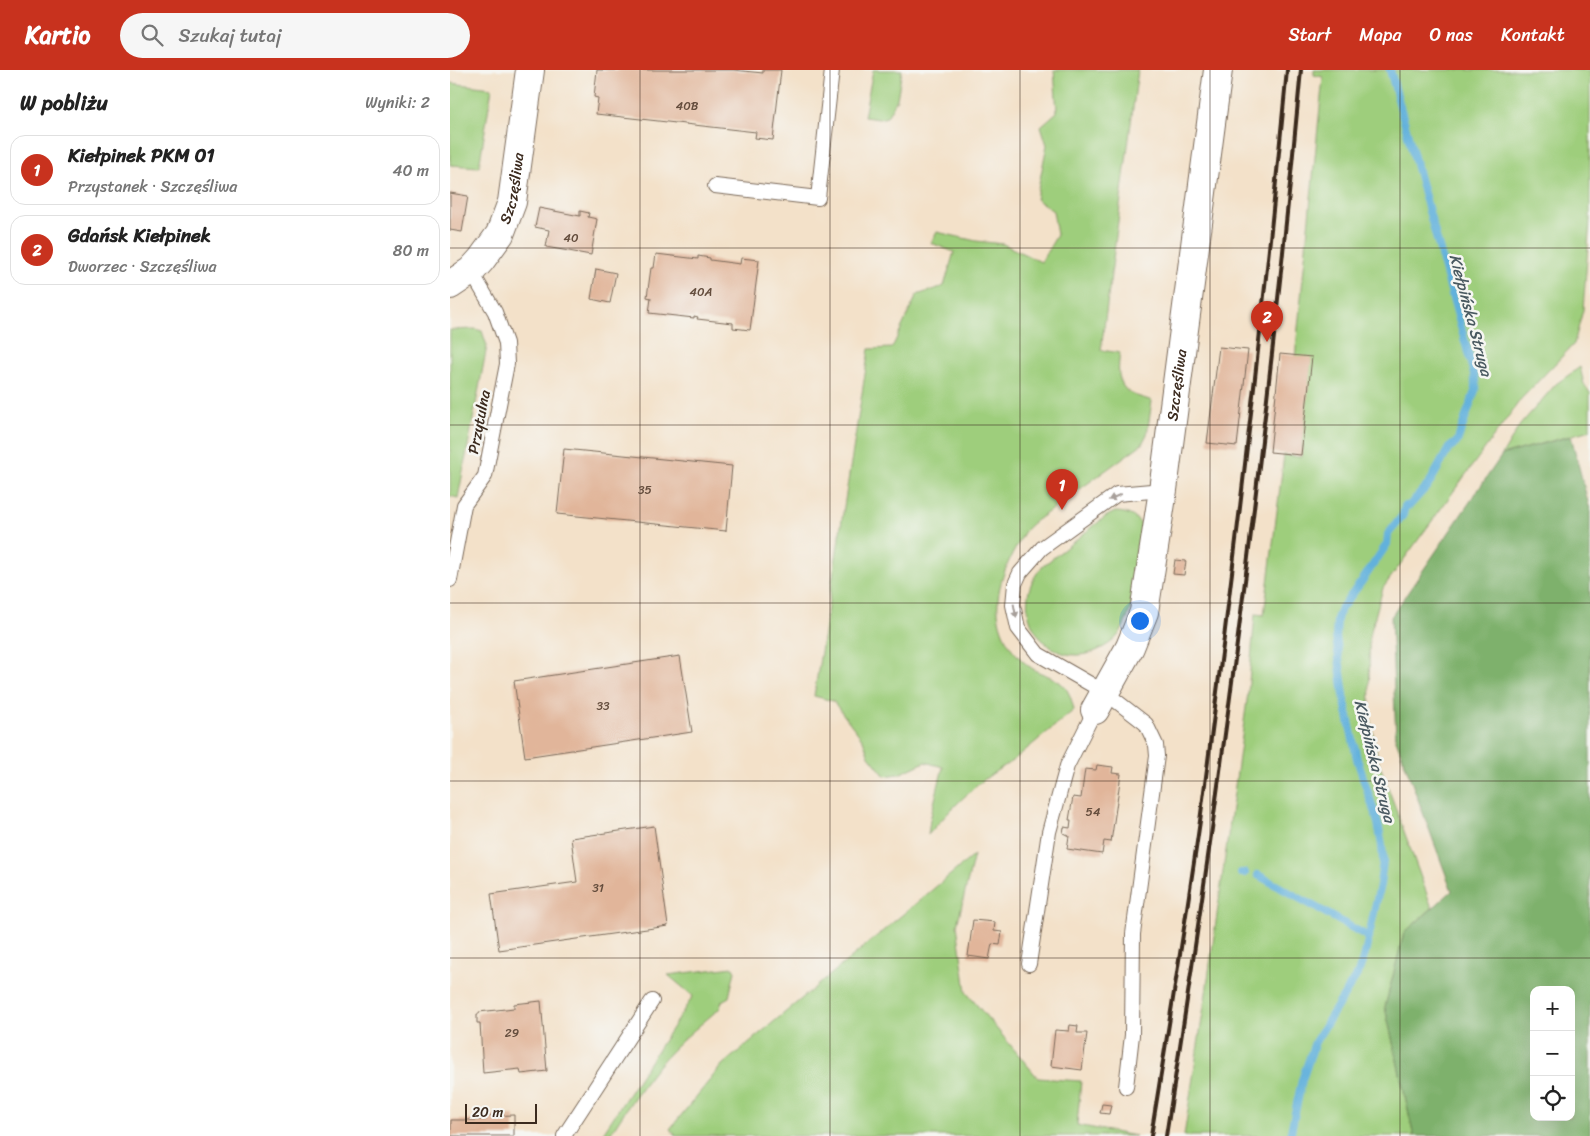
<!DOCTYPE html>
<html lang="pl">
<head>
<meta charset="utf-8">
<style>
  :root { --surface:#fff; --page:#f6f6f6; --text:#222; --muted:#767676; --line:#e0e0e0; --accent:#c8321e }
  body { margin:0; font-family:Sriracha,sans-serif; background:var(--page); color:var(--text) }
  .controls { position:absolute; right:15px; bottom:15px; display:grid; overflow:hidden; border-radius:10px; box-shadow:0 5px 20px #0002 }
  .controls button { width:45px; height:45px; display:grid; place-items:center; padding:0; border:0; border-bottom:1px solid var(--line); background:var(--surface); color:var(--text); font:25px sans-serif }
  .scale { position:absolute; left:15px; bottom:12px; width:72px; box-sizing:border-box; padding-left:5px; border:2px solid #3b2a1e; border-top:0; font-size:14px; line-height:18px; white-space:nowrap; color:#3b2a1e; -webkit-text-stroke:4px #f6f6f2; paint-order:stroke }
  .you { position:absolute; left:689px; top:550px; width:18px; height:18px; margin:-12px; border:4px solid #fff; border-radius:50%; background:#1a73e8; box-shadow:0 0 0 8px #1a73e833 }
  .badge { display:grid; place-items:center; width:32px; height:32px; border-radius:50%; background:var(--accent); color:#fff; font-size:16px; font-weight:700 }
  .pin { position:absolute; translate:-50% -41px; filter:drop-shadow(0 1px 2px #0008) }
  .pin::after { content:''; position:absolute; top:26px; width:18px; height:15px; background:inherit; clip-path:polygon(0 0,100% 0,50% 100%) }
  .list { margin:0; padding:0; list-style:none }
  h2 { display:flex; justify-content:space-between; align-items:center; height:65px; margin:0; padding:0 20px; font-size:21px }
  h2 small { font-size:16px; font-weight:400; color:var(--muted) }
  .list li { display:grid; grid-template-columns:32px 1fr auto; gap:15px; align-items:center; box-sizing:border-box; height:70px; margin:0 10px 10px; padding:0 10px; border:1px solid var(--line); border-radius:15px }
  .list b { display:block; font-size:19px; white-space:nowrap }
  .list p { margin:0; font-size:16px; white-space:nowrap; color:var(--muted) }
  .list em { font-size:16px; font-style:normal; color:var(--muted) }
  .icon { flex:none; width:28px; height:28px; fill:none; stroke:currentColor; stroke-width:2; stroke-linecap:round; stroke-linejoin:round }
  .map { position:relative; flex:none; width:1140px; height:1066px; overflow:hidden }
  header { display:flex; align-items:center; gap:30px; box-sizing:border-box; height:70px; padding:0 25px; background:var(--accent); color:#fff }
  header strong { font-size:24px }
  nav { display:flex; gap:28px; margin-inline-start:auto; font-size:18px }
  .search { width:350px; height:45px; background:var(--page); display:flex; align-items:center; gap:12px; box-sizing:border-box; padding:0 18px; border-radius:28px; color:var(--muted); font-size:19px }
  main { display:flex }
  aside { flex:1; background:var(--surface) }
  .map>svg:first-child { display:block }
</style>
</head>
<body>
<header>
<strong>Kartio</strong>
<div class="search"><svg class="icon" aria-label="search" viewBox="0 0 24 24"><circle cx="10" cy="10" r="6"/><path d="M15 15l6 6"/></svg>Szukaj tutaj</div>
<nav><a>Start</a><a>Mapa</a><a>O nas</a><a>Kontakt</a></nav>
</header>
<main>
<aside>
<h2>W pobliżu<small>Wyniki: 2</small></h2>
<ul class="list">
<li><span class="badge">1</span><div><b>Kiełpinek PKM 01</b><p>Przystanek · Szczęśliwa</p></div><em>40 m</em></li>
<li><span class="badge">2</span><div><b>Gdańsk Kiełpinek</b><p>Dworzec · Szczęśliwa</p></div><em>80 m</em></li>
</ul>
</aside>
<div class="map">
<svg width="1140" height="1066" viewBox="0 0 1140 1066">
  <rect width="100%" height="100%" fill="#f6f6f2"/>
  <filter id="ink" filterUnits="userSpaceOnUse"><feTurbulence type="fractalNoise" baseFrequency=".02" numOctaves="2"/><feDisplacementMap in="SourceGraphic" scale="10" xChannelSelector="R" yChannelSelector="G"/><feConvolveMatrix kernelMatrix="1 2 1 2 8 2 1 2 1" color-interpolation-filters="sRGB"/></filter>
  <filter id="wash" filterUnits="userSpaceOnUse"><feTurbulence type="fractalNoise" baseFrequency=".0096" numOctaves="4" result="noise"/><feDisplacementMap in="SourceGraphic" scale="20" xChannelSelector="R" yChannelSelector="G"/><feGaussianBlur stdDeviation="1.12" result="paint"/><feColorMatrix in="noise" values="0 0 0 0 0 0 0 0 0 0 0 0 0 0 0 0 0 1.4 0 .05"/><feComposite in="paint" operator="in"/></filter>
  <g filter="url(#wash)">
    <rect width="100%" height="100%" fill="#f3e1c9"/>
    <path fill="#9ece7c" stroke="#6c7c4d" d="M 423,0 L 452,0 L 447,29 L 437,47 L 429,49 L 414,47 Z
      M 604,0 L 688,0 L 651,280 L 670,283 C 668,296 666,314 680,323 C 687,327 695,328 702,331 L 697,364 L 692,374 C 664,394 636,415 608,435 C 598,443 583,451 575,461 C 571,467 568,475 564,481 C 547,513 539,547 562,579 C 569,588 580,599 591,603 C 612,611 619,616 624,640 L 560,693 C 530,708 500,740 478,765 L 480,750 L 493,697 L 475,692 L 449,704 L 435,706 L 419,686 L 413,670 L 383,631 L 364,626 L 419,279 L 442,278 L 467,225 L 494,216 L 504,182 L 481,173 L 487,162 L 526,171 L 553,174 L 591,192 L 607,165 L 603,141 L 586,129 L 597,75 L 591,56 L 607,42 Z
      M 864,0 L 1140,0 L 1140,150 L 1133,240 L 1124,274 L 1071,329 L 933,518 L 919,568 L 920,646 L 928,690 L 982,838 L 954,863 L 935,937 L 964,1066 L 734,1066 L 756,923 L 798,623 L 805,544 L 814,545 L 834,385 L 851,387 L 861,289 L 845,288 L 873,7 L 864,5 Z
      M 0,13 L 42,18 L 29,97 L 0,95 Z
      M 25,259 L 32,261 L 37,276 L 8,428 L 0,426 L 0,260 Z
      M 1130,297 L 1134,314 L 1140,323 L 1140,360 L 1052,385 L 1070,355 L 1106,314 Z
      M 665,442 C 677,442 686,446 693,457 C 691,486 686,536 671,561 C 667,569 657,576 648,580 C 597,604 552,537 594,495 L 655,447 Z
      M 524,785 L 507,855 L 516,922 L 588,1008 L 631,1011 L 627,1055 L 685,1066 L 226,1066 L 220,1059 L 272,995 Z
      M 283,897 L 285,901 L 279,927 L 272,931 L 270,938 C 249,956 226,974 208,996 C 190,1018 174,1042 159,1066 L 151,1066 L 243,926 L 218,905 Z"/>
    <path fill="#7eb16c" stroke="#5c6e45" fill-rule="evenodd" d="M 1121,366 L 1140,440 L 1140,1066 L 964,1066 L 935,937 L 954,863 L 1002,821 L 946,670 L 941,547 L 1052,385 ZM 1084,920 L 1121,920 L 1121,1047 L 1084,1047 Z"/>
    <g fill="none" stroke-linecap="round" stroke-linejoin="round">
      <path stroke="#62b1dc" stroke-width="8" d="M 791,803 L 795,803
        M 808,805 L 917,866
        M 840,1066 L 852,1010 L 865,972 L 908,903 L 915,884 L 930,815 L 933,791 L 932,776 L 928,753 L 907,689 L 895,632 L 886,567 L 887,549 L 890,540 L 912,511 L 937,474 L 938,464 L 953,445 L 955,436 L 959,436 L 979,414 L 999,378 L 1007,372 L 1026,318 L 1024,304 L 940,0"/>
    </g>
    <g id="blocks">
      <path fill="#e1b59a" d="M 147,0 L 283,0 L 313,3 L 313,0 L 331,0 L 323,70 L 305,68 L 306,62 L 146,44 L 148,28 L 144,27 Z
        M 0,123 L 18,126 L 12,162 L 0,160 Z
        M 89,138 L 130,146 L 130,141 L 139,143 L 138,147 L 147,149 L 141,185 L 96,177 L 99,160 L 85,157 Z
        M 206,184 L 248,189 L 248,186 L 260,188 L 260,190 L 290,194 L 291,188 L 309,190 L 300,260 L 283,258 L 283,253 L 247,249 L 248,247 L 244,246 L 244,248 L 199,243 L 201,228 L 197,227 L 201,198 L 204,198 Z
        M 146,199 L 166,203 L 160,233 L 141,229 Z
        M 769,277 L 798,280 L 787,376 L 757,373 Z
        M 830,284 L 862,287 L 851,385 L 820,382 Z
        M 114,379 L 282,396 L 276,461 L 107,444 Z
        M 725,490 L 736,491 L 734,505 L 723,504 Z
        M 230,586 L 242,662 L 75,687 L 64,611 Z
        M 647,695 L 663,697 L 662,703 L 671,704 L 661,772 L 654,771 L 652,784 L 617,779 L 619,766 L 613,763 L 614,757 L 620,758 L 621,750 L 619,750 L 623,727 L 631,728 L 635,699 L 646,700 Z
        M 204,756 L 218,856 L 49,880 L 41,824 L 127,812 L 121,768 Z
        M 523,850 L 545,852 L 544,861 L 552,862 L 550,875 L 542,874 L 539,889 L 518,886 Z
        M 91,931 L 97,1001 L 71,1004 L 70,999 L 33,1003 L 30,953 L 27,953 L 27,944 L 29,944 L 29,942 L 64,938 L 64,934 Z
        M 620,955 L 628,956 L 627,963 L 637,963 L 632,1000 L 601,996 L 605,960 L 619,961 Z
        M 652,1034 L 661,1035 L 659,1044 L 650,1043 Z
        M 64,1045 L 64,1066 L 1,1066 L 1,1050 L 36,1050 L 37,1046 Z"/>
    </g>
  </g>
  <g filter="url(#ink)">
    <use href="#blocks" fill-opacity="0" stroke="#7b6a5a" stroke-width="1"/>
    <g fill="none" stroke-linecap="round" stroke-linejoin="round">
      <defs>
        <path id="lane" d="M 265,116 L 368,128 L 382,0
          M 0,510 L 14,435 L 35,406 L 57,294 L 56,273 L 45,242 L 21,201
          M 579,894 L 599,762 L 617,696 L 645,640
          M 676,1017 L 682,965 L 683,864 L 707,686 L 706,675 L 696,654 L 656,623 L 588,584 L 568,558 L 563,535 L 565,514 L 570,503 L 592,478 L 667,424 L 713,420
          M 114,1066 L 202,931"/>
        <g id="street">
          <path id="s1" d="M 0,215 L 21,201 L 31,190 L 50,164 L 62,132 L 80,0"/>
          <path id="s2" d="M 645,640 L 680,577 L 694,542 L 713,420 L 768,0"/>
        </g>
      </defs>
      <use href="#lane" stroke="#7b6a5a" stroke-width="16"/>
      <use href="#street" stroke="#7b6a5a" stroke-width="30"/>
      <use href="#lane" stroke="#fff" stroke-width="14"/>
      <use href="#street" stroke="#fff" stroke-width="28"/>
      <path stroke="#3b2a1e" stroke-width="4" d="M 701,1066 C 718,961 735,856 750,751 C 784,501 813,251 837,0
        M 716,1066 C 772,712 818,357 851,0"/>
    </g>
    <defs><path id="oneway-solid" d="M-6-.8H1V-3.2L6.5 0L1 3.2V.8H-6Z" transform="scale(1.25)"/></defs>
    <g fill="#a79f9a">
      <use href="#oneway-solid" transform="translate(665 427) rotate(155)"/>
      <use href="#oneway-solid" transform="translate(565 541) rotate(79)"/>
    </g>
  </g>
  <path fill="none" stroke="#3b2a1e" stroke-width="1" stroke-opacity="0.55" d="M 190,0 L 190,1066M 380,0 L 380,1066M 570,0 L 570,1066M 760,0 L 760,1066M 950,0 L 950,1066M 0,178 L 1140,178M 0,355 L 1140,355M 0,533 L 1140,533M 0,711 L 1140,711M 0,888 L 1140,888"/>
  <g text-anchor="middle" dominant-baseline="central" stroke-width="5" stroke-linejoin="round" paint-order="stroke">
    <g font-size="12" fill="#644d3d">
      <text x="237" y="36">40B</text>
      <text x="121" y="168">40</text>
      <text x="251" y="222">40A</text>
      <text x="195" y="420">35</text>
      <text x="153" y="636">33</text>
      <text x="643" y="742">54</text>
      <text x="148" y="818">31</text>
      <text x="62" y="963">29</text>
    </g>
    <g font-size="15" fill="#3b2a1e" stroke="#f6f6f2">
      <text stroke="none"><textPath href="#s1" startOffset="120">Szczęśliwa</textPath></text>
      <text stroke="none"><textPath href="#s2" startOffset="339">Szczęśliwa</textPath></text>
      <text transform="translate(29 352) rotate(-79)">Przytulna</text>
    </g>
    <g font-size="16" font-style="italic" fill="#495960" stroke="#f6f6f2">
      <text transform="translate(1021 245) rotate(75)">Kiełpińska Struga</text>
      <text transform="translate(925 691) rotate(76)">Kiełpińska Struga</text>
    </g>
  </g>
</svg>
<div class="controls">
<button>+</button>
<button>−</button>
<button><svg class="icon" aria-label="locate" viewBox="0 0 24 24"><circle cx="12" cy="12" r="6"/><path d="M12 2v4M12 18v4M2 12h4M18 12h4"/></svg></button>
</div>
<div class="scale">20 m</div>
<div class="you"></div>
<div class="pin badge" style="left:612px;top:440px">1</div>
<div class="pin badge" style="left:817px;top:272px">2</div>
</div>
</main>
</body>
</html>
